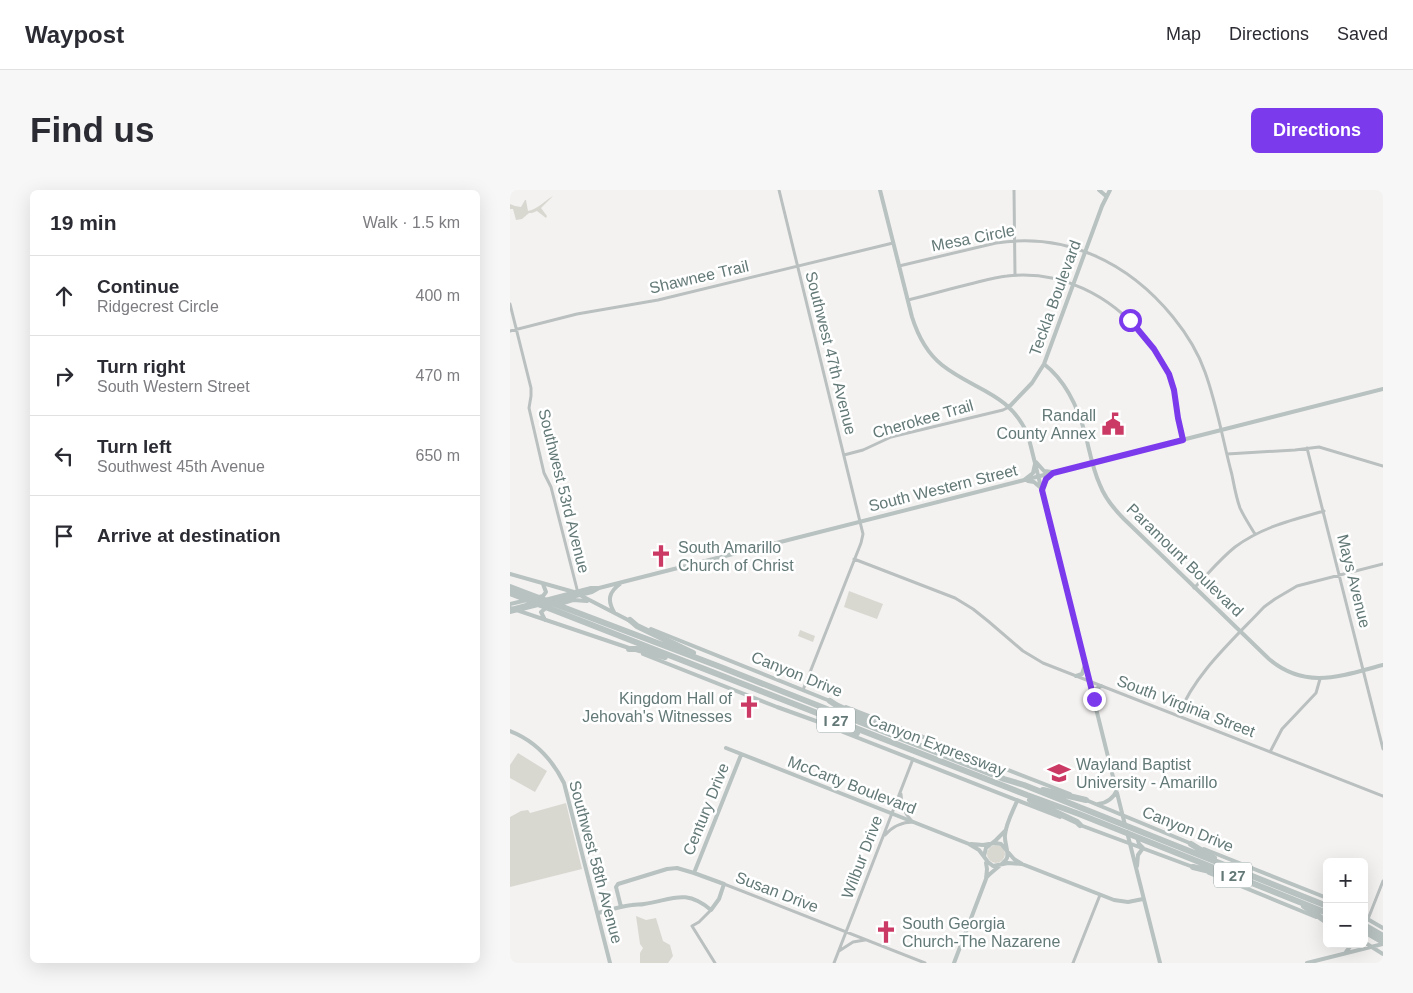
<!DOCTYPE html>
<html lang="en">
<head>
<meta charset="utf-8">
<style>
  :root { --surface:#fff; --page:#f7f7f7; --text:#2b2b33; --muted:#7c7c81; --line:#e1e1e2; --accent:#7c3aed }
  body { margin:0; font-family:Helvetica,sans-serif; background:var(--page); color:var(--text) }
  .controls { position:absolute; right:15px; bottom:15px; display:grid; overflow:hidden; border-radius:8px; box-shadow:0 5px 20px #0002 }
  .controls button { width:45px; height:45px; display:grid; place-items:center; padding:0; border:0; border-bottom:1px solid var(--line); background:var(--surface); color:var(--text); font:25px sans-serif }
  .stop { position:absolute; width:15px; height:15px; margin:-11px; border:4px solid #7c3aed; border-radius:50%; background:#fff }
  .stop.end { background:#7c3aed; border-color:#fff; box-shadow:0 1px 5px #0008 }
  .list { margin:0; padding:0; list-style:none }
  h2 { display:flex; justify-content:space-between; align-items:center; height:65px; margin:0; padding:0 20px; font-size:21px }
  h2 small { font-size:16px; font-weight:400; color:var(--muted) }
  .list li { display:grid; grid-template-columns:32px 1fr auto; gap:15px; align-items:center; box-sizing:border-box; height:80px; padding:0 20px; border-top:1px solid var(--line) }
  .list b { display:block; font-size:19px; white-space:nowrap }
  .list p { margin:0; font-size:16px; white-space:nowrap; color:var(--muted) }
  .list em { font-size:16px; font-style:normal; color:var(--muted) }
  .icon { flex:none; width:28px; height:28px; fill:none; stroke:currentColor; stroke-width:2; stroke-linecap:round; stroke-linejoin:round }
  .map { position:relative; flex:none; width:873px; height:773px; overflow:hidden; border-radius:8px }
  header { display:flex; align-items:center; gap:30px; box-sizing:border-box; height:70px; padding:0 25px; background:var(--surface); border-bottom:1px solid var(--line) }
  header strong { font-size:24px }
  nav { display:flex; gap:28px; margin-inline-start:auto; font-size:18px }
  .intro { display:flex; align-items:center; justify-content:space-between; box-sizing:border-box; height:120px; padding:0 30px }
  h1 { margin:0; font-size:35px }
  .button { padding:12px 22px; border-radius:8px; background:var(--accent); color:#fff; font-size:18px; font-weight:700 }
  main { display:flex; gap:30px; padding:0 30px }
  aside { flex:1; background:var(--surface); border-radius:8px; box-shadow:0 5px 20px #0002 }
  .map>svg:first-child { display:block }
</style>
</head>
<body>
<header>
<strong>Waypost</strong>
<nav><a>Map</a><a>Directions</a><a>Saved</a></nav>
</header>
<div class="intro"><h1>Find us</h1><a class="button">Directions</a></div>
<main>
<aside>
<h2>19 min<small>Walk · 1.5 km</small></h2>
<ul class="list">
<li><svg class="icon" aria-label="ahead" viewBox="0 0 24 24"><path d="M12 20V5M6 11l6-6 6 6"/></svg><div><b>Continue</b><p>Ridgecrest Circle</p></div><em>400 m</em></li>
<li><svg class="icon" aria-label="right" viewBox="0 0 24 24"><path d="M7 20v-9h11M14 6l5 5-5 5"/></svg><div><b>Turn right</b><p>South Western Street</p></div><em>470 m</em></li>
<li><svg class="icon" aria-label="left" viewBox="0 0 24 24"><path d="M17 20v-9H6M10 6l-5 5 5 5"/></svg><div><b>Turn left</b><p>Southwest 45th Avenue</p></div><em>650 m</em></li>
<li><svg class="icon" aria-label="arrive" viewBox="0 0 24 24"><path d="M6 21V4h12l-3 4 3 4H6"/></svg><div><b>Arrive at destination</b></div></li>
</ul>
</aside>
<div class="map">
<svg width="873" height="773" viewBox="0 0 873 773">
  <rect width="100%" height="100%" fill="#f4f2f1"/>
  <path fill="#d8d8d0" d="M 43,6 L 31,18 L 37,26 L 36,28 L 27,21 L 22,23 L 19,23 L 12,29 L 6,30 L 3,19 L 0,19 L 0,14 L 5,16 L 11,17 L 15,10 L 16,10 L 18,21 C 28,19 34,11 43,6 Z
    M 339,401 L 373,414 L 367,429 L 334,417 Z
    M 290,440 L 305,446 L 303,452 L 288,446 Z
    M 8,563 L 37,581 L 25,602 L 0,588 L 0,575 Z
    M 56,613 L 72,679 L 0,697 L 0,627 L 11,621 L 18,620 L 20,623 Z
    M477 664a9 9 0 1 1 18 0a9 9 0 1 1-18 0Z
    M 126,726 L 136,730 L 146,728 L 153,751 L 160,755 L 163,766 L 158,773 L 130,773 L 130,763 L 133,758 L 130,754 Z"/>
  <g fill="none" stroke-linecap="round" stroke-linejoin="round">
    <path stroke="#b9c0bf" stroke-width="3" d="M 269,0 L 353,344 L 351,353 L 293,500
      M 504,0 L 505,85
      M 389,76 L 486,53 C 557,42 619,73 663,127 C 676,143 688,162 695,182 C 707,215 713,251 722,285 C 724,295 726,307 730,318 C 734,327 740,336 745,344
      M 398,110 C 419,105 439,99 460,94 C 472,91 485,87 497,86 C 551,80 600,105 634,146 C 643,157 653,169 659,183 C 664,196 665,210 667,224 C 668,233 671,241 673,250
      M 0,114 L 21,198 L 21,206 L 19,218 L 34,283 L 41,297 L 68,403
      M 0,141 L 67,124 L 148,110 L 383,53
      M 797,258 L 873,559
      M 717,264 L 785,260 L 809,257 L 873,276
      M 334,265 L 353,260 L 381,247 L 493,220 L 499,217
      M 344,369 L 445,408 L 463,419 L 478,431 L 513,461 L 533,473 L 873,606
      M 684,398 C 698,384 710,369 725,357 C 752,337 782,330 814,321
      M 668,526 C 685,483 723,450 754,417 L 765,409 L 787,396 L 873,374
      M 760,562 L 772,539 L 806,503 L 810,489
      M 391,604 C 391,615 394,623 401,630
      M 375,645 C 383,636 391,632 403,632
      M 214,694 L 415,773
      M 201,720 L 189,732 L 182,736 L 205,773
      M 858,729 L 873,691
      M 329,761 L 343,752 L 355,750
      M 324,773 L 403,569
      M 563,773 L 590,705"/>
    <path stroke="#b8c2c1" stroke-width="4" d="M 370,0 L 402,127 C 408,146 417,163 432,175 C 465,201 499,202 518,245 L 615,635
      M 589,0 L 596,6
      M 534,174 C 556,191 569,220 576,247 C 580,263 583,280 590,295 C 595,308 604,319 614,329 L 759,469 C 796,500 831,486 873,475
      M 499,217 L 522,193 L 534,174 L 592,16 L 600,0
      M 526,272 L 534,281 L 542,282
      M 514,290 L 523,283 L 525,274
      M 518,291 L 524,292 L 531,298
      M 533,298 L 536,289 L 540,285
      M 0,384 L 64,402 L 120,431
      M 29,407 L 33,406 L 36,402 L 33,394
      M 35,410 L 81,398 L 89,398
      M 42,412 L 82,402 L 89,398 L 873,199
      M 0,414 L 17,410
      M 47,415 L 63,410 L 77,411
      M 0,418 L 119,458
      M 1,419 L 24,413
      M 0,422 L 28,415
      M 104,422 C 97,410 99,402 110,394
      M 35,430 L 31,422 L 36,418
      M 141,439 L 320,511
      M 133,464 L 267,517 L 317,535
      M 566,486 L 572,484 L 575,475
      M 584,506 L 586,499 L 591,496
      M 336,517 L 560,604
      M 0,541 C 26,551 42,569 54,593 L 100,773
      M 333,542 L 550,627
      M 216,558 L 459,654 L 469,660 L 478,672 L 483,676 L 498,673 L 512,674
      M 576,610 L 682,654
      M 588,614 C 597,613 603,609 607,600
      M 570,635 L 683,677
      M 617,642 L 650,773
      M 627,647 L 629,654 L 633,658 L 628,665 L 627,676
      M 461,654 L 473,655 L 485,653 L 491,654 L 504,669 L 512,674 L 604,710 L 618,712 L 633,709
      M 694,659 L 817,708
      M 474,666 L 476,658 L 486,650 L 496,640
      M 184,683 L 231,565
      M 699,683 L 806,727
      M 477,687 C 482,681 495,673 497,668 C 499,661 494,652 495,645 C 496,633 503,621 507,611
      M 88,723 C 99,720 111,716 122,715 C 126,714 130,715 134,714 C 162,710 175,698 201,720 L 209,709 L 214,694 L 184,683 L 167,678 L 157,679 L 108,694 L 106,697 L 111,717
      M 854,727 L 873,738
      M 854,752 L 873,764
      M 836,762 L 842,754
      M 444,773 L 476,689 L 477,679 L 476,673
      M 797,773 L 873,754"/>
    <path stroke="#b8c2c1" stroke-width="6" d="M 0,397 L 208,476 L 494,589 L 514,595 L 817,716
      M 0,403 L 517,605 L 569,624 L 817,723
      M 120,430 L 127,436 L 183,463
      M 119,459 L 126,459 L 155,467
      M 320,511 L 326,515 L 368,535
      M 317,535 L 321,535 L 347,543
      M 533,600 L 576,610
      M 520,610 L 567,632 L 570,635
      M 681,654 L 704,668
      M 683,677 L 708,683
      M 794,716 L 817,732
      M 854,735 L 873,746
      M 854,741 L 873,752"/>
  </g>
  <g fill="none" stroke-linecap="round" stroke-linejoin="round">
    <path stroke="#7c3aed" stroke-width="6" d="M 584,509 L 532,300 L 536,289 L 543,283 L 673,250 L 668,228 L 664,200 L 659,184 L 644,159 L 620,130"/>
  </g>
  <defs>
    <symbol id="civic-bare" viewBox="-9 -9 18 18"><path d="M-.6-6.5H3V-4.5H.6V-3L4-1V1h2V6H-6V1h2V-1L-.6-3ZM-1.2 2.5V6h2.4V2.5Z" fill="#cb3a64" stroke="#fff" stroke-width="2.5" paint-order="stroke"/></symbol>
    <symbol id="church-bare" viewBox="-9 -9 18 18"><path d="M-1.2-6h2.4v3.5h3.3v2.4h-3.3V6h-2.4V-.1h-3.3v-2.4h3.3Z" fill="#cb3a64" stroke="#fff" stroke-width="2.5" paint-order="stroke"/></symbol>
    <symbol id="university-bare" viewBox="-9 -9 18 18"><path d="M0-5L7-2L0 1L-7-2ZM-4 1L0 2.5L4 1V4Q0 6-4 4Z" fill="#cb3a64" stroke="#fff" stroke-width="2.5" paint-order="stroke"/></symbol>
  </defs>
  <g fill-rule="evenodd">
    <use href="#civic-bare" x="587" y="218" width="32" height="32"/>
    <use href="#church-bare" x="135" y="350" width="32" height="32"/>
    <use href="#church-bare" x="223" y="501" width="32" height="32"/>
    <use href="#university-bare" x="533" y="567" width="32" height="32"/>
    <use href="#church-bare" x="360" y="726" width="32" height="32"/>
  </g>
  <g text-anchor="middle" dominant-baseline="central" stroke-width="5" stroke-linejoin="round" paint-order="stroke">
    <g fill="#fff" stroke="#92a1a0" stroke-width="1">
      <rect x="307" y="517.5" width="38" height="25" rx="4"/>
      <rect x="704" y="672.5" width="38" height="25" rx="4"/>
    </g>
    <g font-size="15" font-weight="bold" fill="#637977">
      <text x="326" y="530">I 27</text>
      <text x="723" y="685">I 27</text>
    </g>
    <g font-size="16" fill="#637977" stroke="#fff">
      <text transform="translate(463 48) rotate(-11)">Mesa Circle</text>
      <text transform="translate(189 87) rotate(-13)">Shawnee Trail</text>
      <text transform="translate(545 108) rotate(-70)">Teckla Boulevard</text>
      <text transform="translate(321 163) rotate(76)">Southwest 47th Avenue</text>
      <text transform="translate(413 229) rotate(-16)">Cherokee Trail</text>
      <text transform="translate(433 298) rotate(-14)">South Western Street</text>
      <text transform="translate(54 301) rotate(76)">Southwest 53rd Avenue</text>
      <text transform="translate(675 370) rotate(44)">Paramount Boulevard</text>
      <text transform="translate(844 391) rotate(76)">Mays Avenue</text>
      <text transform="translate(287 484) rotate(22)">Canyon Drive</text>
      <text transform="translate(676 516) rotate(21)">South Virginia Street</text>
      <text transform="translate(427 555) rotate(21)">Canyon Expressway</text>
      <text transform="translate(342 595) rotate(21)">McCarty Boulevard</text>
      <text transform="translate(196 619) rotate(-68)">Century Drive</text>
      <text transform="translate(678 639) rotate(22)">Canyon Drive</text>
      <text transform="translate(352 667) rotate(-69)">Wilbur Drive</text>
      <text transform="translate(86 672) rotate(75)">Southwest 58th Avenue</text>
      <text transform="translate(267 702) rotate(21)">Susan Drive</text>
    </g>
    <g font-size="16" fill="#637977" stroke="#fff" text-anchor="start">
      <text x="586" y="225" text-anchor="end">Randall<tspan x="586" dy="18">County Annex</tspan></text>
      <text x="168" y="357">South Amarillo<tspan x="168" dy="18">Church of Christ</tspan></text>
      <text x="222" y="508" text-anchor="end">Kingdom Hall of<tspan x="222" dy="18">Jehovah's Witnesses</tspan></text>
      <text x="566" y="574">Wayland Baptist<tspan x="566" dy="18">University - Amarillo</tspan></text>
      <text x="392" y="733">South Georgia<tspan x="392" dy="18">Church-The Nazarene</tspan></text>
    </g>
  </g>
</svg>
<div class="controls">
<button>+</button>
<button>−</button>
</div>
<div class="stop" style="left:620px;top:130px"></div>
<div class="stop end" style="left:584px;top:509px"></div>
</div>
</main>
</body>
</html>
